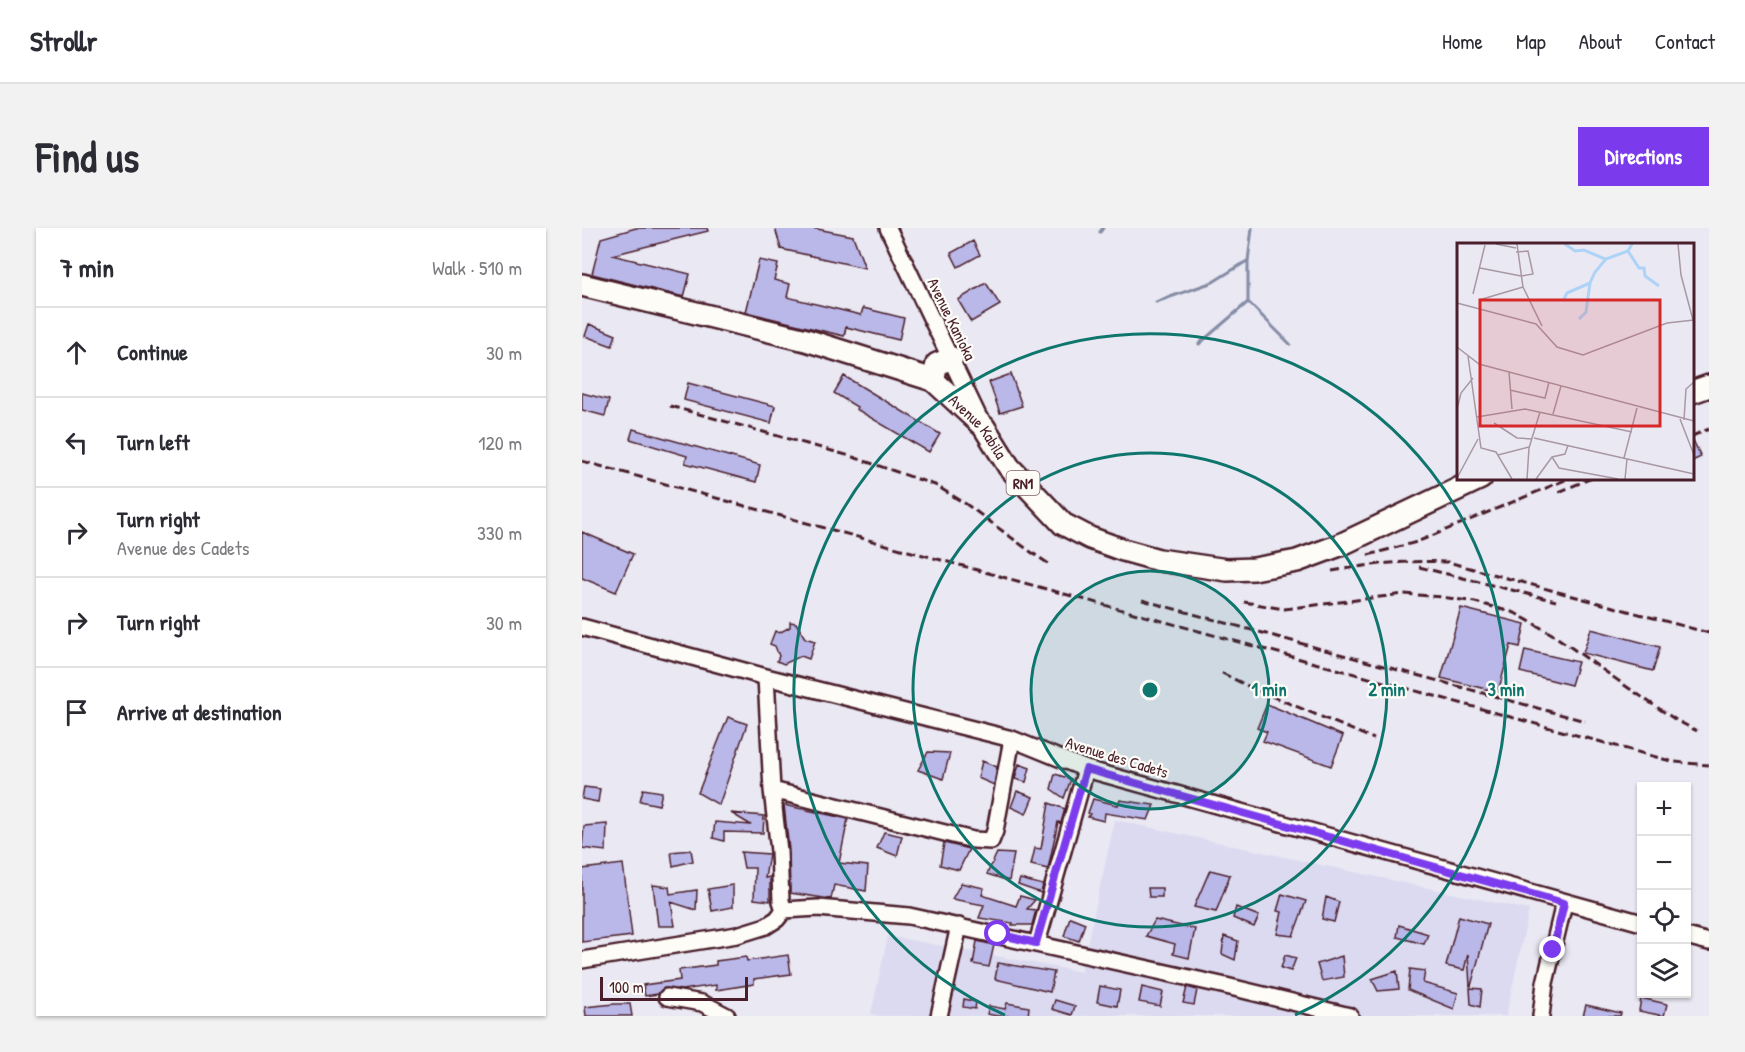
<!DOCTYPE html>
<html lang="en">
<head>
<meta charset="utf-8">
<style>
  :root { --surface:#fff; --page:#f2f2f3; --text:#2b2b33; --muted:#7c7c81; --line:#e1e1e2; --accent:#7c3aed }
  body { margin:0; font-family:"Patrick Hand",sans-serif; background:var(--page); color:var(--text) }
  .controls { position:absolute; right:18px; bottom:18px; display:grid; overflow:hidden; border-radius:0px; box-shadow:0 2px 4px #0004 }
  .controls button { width:54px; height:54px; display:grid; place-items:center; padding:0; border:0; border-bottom:2px solid var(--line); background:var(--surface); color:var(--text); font:30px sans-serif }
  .scale { position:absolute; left:18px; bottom:15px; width:148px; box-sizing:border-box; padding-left:6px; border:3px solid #4a1f2b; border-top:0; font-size:16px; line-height:21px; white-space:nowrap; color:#4a1f2b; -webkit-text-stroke:4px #fdfcf7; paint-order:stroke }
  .stop { position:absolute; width:18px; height:18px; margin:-14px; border:4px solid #7c3aed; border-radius:50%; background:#fff }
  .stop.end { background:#7c3aed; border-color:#fff; box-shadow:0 2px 6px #0008 }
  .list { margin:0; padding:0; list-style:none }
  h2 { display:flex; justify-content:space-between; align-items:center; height:78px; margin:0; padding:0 24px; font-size:26px }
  h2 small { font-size:20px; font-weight:400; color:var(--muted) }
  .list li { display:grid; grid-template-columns:39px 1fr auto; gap:18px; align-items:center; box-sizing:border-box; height:90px; padding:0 24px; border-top:2px solid var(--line) }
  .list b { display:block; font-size:22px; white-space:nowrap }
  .list p { margin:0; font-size:20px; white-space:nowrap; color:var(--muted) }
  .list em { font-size:20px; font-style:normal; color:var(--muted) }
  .icon { flex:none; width:33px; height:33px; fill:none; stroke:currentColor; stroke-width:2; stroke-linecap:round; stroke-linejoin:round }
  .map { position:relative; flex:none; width:1127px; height:788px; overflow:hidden; border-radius:0px }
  header { display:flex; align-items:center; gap:36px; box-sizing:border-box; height:84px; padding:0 30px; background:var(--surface); border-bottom:2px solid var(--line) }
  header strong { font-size:28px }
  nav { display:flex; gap:33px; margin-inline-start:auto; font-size:21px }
  .intro { display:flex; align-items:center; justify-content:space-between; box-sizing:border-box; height:144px; padding:0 36px }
  h1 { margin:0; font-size:42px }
  .button { padding:15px 27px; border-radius:0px; background:var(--accent); color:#fff; font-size:21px; font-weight:700 }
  main { display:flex; gap:36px; padding:0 36px }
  aside { flex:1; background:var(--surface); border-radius:0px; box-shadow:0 2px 4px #0004 }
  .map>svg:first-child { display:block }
</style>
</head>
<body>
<header>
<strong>Strollr</strong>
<nav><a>Home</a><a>Map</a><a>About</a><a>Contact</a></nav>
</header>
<div class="intro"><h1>Find us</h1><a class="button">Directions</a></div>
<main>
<aside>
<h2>7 min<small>Walk · 510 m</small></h2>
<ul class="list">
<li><svg class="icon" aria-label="ahead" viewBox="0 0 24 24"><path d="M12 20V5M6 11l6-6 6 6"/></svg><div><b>Continue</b></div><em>30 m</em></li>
<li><svg class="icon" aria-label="left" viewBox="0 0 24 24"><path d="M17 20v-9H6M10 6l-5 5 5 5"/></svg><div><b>Turn left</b></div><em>120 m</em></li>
<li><svg class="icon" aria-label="right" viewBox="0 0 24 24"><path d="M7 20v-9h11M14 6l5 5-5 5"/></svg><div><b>Turn right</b><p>Avenue des Cadets</p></div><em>330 m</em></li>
<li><svg class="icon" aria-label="right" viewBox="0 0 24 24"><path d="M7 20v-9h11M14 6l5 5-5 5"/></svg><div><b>Turn right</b></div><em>30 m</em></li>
<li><svg class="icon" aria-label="arrive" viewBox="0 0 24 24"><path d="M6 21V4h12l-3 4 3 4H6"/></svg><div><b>Arrive at destination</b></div></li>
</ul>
</aside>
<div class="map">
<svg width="1127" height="788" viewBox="0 0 1127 788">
  <rect width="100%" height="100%" fill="#e9e8f3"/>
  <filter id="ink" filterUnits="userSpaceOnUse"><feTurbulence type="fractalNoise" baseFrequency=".0167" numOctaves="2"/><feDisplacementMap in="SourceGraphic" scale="12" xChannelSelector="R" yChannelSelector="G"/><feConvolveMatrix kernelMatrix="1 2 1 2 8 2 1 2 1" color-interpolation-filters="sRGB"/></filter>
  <g filter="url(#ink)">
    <path fill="#dbdaf0" d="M 533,592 L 947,682 L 924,788 L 297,788 L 289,786 L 306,708 L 499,744 Z"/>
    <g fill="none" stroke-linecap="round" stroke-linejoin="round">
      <path stroke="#858ca5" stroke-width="3" d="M 518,4 L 521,0
        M 574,74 L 631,54 L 665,33
        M 666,74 L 708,116
        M 617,116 L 666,74 L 666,33 L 670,0"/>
    </g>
    <path fill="#bab8e9" stroke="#4a1f2b" stroke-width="1.5" d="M 54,0 L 125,0 L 126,3 L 30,27 L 108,46 L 102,69 L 10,46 L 19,10 Z
      M 193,0 L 230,0 L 271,8 L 283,40 L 199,21 Z
      M 391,13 L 398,27 L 376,39 L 369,25 Z
      M 177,32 L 196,36 L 192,52 L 208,56 L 205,69 L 279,87 L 281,80 L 322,90 L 317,112 L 264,99 L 262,108 L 164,84 Z
      M 404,55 L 418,77 L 389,94 L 376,72 Z
      M 7,96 L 34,107 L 30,118 L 3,108 Z
      M 429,146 L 440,178 L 418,185 L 407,154 Z
      M 262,148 L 358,206 L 347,224 L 274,181 L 275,179 L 252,165 Z
      M 106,155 L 193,178 L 189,195 L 102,172 Z
      M 0,165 L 27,172 L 23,188 L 0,182 Z
      M 51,201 L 178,237 L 174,254 L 103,235 L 105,228 L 48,211 Z
      M 1110,210 L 1119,229 L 1110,233 Z
      M 0,304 L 51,326 L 34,364 L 0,350 Z
      M 879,380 L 943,396 L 938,419 L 929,417 L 916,464 L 859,450 Z
      M 208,394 L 214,395 L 223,410 L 233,413 L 227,431 L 219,428 L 202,436 L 195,433 L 197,428 L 193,418 L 188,416 L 193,403 L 197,405 L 208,399 Z
      M 1009,401 L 1078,419 L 1071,443 L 1001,425 Z
      M 943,422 L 996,434 L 989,457 L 938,444 Z
      M 685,476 L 761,508 L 749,538 L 681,513 L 685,504 L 675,500 Z
      M 146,489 L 165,496 L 137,577 L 116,565 Z
      M 346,524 L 368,525 L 361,551 L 336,542 Z
      M 400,533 L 415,539 L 412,557 L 396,550 Z
      M 437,536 L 448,540 L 444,554 L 433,551 Z
      M 473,546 L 489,551 L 482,570 L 469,561 Z
      M 2,559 L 18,561 L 16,574 L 0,571 Z
      M 61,561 L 80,564 L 77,577 L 58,573 Z
      M 435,563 L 451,569 L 444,586 L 429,579 Z
      M 511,571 L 536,577 L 538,572 L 572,577 L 566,592 L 523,585 L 522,593 L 506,589 L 508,586 L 506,585 Z
      M 467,575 L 483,581 L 479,595 L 476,594 L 466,641 L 449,637 L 453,620 L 459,621 Z
      M 202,577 L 266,591 L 257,635 L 286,638 L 284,663 L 252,657 L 249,671 L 208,665 L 207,622 Z
      M 149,585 L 182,588 L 181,605 L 142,604 L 142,613 L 131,610 L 133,594 L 169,597 Z
      M 25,596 L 24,623 L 0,620 L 2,598 Z
      M 302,604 L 320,608 L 315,628 L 295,620 Z
      M 362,615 L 387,621 L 377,642 L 358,637 Z
      M 109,622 L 111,633 L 91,638 L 89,624 Z
      M 159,624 L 187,626 L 183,650 L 188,649 L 188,673 L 172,671 L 173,640 L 162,640 Z
      M 415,625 L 432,626 L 427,653 L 405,646 Z
      M 41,636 L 50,708 L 0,714 L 0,641 Z
      M 628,642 L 648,647 L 634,684 L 612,679 Z
      M 438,651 L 461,657 L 459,665 L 436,657 Z
      M 379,655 L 402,660 L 400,667 L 434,678 L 438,668 L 453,672 L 445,681 L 454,682 L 450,697 L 430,697 L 431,695 L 397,690 L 402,677 L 370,671 Z
      M 71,657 L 87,659 L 88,666 L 115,662 L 114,682 L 89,674 L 93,698 L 76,698 Z
      M 151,657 L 151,679 L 130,683 L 126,661 Z
      M 566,660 L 580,660 L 580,669 L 567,669 Z
      M 700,666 L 724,673 L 711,708 L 695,706 L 700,684 L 695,683 Z
      M 744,669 L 757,674 L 752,694 L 740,691 Z
      M 654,679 L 677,688 L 672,699 L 651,690 Z
      M 877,688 L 906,696 L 889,758 L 888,758 L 886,726 L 882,742 L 864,738 Z
      M 488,689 L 503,695 L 497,713 L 482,708 Z
      M 573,692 L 613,701 L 607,730 L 591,726 L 593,716 L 564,708 Z
      M 817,697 L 846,706 L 842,716 L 815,709 Z
      M 642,708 L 656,713 L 653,732 L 640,726 Z
      M 395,713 L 412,717 L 407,739 L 391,736 Z
      M 206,727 L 209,746 L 172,751 L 172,756 L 134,762 L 134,757 L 100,762 L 82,760 L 76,766 L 63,768 L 61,757 L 98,752 L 97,742 L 134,737 L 134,733 L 164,729 L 165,733 Z
      M 703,727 L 714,730 L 709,743 L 699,740 Z
      M 760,728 L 762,749 L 740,753 L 735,736 Z
      M 416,735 L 472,744 L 468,764 L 413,751 Z
      M 828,741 L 843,743 L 841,755 L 876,765 L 872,781 L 826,762 Z
      M 815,743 L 817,761 L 796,763 L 790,751 Z
      M 518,758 L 538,762 L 535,778 L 515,774 Z
      M 560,759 L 581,764 L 578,778 L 557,774 Z
      M 605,759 L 615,762 L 612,777 L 601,775 Z
      M 888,760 L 900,761 L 898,779 L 889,776 Z
      M 1059,770 L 1085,776 L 1082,788 L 1057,783 Z
      M 382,771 L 394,774 L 393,781 L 381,779 Z
      M 473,772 L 493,778 L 490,787 L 470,781 Z
      M 425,775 L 447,779 L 446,788 L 415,788 L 405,786 L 407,778 L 423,781 Z
      M 32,776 L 48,776 L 50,788 L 4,788 L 3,779 Z
      M 1004,777 L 1039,785 L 1038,788 L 1001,788 Z"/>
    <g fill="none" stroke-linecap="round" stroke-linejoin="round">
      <defs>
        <path id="minor" d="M 306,0 L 398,192
          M 0,399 L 184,449 L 430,511 L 504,541 L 1060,695
          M 184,449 L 190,562 L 197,623 L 199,673 L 202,682
          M 190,562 L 391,612 L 409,613 L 413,603 L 430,511
          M 202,682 L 236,680 L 327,688 L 644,758 L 768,788
          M 1104,708 L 1127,714
          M 455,715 L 504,541
          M 0,732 L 155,707 L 184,698 L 195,691 L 202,682
          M 85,769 L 120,775 L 145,788
          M 357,788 L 377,698
          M 959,788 L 963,755 L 982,675"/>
        <g id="highway">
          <path id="s1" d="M 0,57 L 224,112 L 351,152 L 402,199 L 427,239 L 481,296 L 508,310 L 541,322 L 577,332 L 645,342 L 672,341 L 715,333 L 758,317 L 899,250"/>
          <path d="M 351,152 L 355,136 L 370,130"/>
          <path d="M 1110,164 L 1127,158"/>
        </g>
      </defs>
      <use href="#minor" stroke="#4a1f2b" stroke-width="20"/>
      <use href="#highway" stroke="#4a1f2b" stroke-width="26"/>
      <use href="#minor" stroke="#fdfcf7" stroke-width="15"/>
      <use href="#highway" stroke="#fdfcf7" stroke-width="21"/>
      <path stroke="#4a1f2b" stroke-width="3" stroke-dasharray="9 4.5" stroke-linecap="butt" d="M 88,178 L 268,228 L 353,257 L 384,276 L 449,324 L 467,336
        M 1110,208 L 1127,201
        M 0,233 L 1092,534 L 1127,537
        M 977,264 L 1010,250
        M 786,327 L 835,314 L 988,250
        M 837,339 L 974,373
        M 750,343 C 789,336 826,332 866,334 L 1127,405
        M 560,372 L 1003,493
        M 662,374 L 702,381 L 822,366 L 860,369 L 893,374 L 933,385 L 970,406 L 1048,461 L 1094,492 L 1115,503
        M 640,445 L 668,459 L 792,511"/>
    </g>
  </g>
  <g fill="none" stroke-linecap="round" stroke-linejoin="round" filter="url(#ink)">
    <path stroke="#7c3aed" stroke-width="8" d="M 416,706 L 454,715 L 504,541 L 982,675 L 971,722"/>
  </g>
  <circle cx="568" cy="462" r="119" fill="#0f766e" fill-opacity=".12"/>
  <g fill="none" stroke="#0f766e" stroke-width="3">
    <circle cx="568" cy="462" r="119"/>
    <circle cx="568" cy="462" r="237"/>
    <path d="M423 787A356 356 0 1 1 713 787"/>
  </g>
  <g text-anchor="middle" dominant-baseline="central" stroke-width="4.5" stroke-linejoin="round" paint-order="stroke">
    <rect fill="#fdfcf7" stroke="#806168" stroke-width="1.5" x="424.5" y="243" width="33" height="24" rx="4.5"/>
    <g font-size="15" font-weight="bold" fill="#4a1f2b">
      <text x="441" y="255">RN1</text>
    </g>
    <g font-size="16" fill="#4a1f2b" stroke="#fdfcf7">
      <text transform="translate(370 91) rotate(64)">Avenue Kanioka</text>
      <text stroke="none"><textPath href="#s1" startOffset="429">Avenue Kabila</textPath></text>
      <text transform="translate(535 529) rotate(17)">Avenue des Cadets</text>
    </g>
  </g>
  <g transform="translate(875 15)">
    <rect width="237" height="237" fill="#e9e8f3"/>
    <path fill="none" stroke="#add4f7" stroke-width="3" d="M 108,1 L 118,8 L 127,7 L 148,16M 171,8 L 182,25 L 187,25 L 188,33 L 202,43M 106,58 L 110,50 L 133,40M 122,76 L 129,69 L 133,40 L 138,29 L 149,16 L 171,8 L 175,1"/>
    <path fill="none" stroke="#a998a3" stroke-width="1.5" d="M 39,1 L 59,5M 60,1 L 66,44 L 85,83M 221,1 L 224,32 L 236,77M 23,25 L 64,33 L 76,31 L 71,8 L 59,9M 16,51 L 28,2M 22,57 L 66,44M 0,60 L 79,81 L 100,104 L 126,112 L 210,80 L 237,77M 0,104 L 22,121 L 237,178M 11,113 L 24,205 L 39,209 L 55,236M 52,129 L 55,166M 53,147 L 88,155 L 92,139M 0,166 L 4,150 L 16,135M 96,171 L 104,143M 20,174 L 68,166 L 175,189M 223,176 L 237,212M 227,177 L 229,146 L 237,139M 37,180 L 60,195 L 75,196M 77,195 L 237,231M 41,212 L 72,204M 95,214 L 102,225 L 161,236M 167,215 L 180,165M 0,235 L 21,196M 70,236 L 72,205 L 83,169M 79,236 L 95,214 L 108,211 L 111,202M 168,236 L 170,216"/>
    <path fill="#d62828" fill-opacity="0.15" stroke="#d62828" stroke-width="3" d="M 23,57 L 203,57 L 203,183 L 23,183 Z"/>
    <rect width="237" height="237" fill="none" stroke="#4a1f2b" stroke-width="3"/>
  </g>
  <circle cx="568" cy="462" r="9" fill="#0f766e" stroke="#fdfcf7" stroke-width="3"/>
  <g font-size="18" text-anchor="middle" font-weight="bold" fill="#0f766e" stroke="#fdfcf7" stroke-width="4.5" stroke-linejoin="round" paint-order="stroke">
    <text x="687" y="468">1 min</text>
    <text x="805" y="468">2 min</text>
    <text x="924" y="468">3 min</text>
  </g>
</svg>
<div class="controls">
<button>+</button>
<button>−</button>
<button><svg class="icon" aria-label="locate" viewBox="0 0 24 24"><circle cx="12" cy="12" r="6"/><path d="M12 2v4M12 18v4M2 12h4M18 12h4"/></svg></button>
<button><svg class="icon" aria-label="layers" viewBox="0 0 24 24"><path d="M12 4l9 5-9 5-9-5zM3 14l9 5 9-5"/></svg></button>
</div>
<div class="scale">100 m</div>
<div class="stop" style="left:416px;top:706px"></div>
<div class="stop end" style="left:971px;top:722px"></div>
</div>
</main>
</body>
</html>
